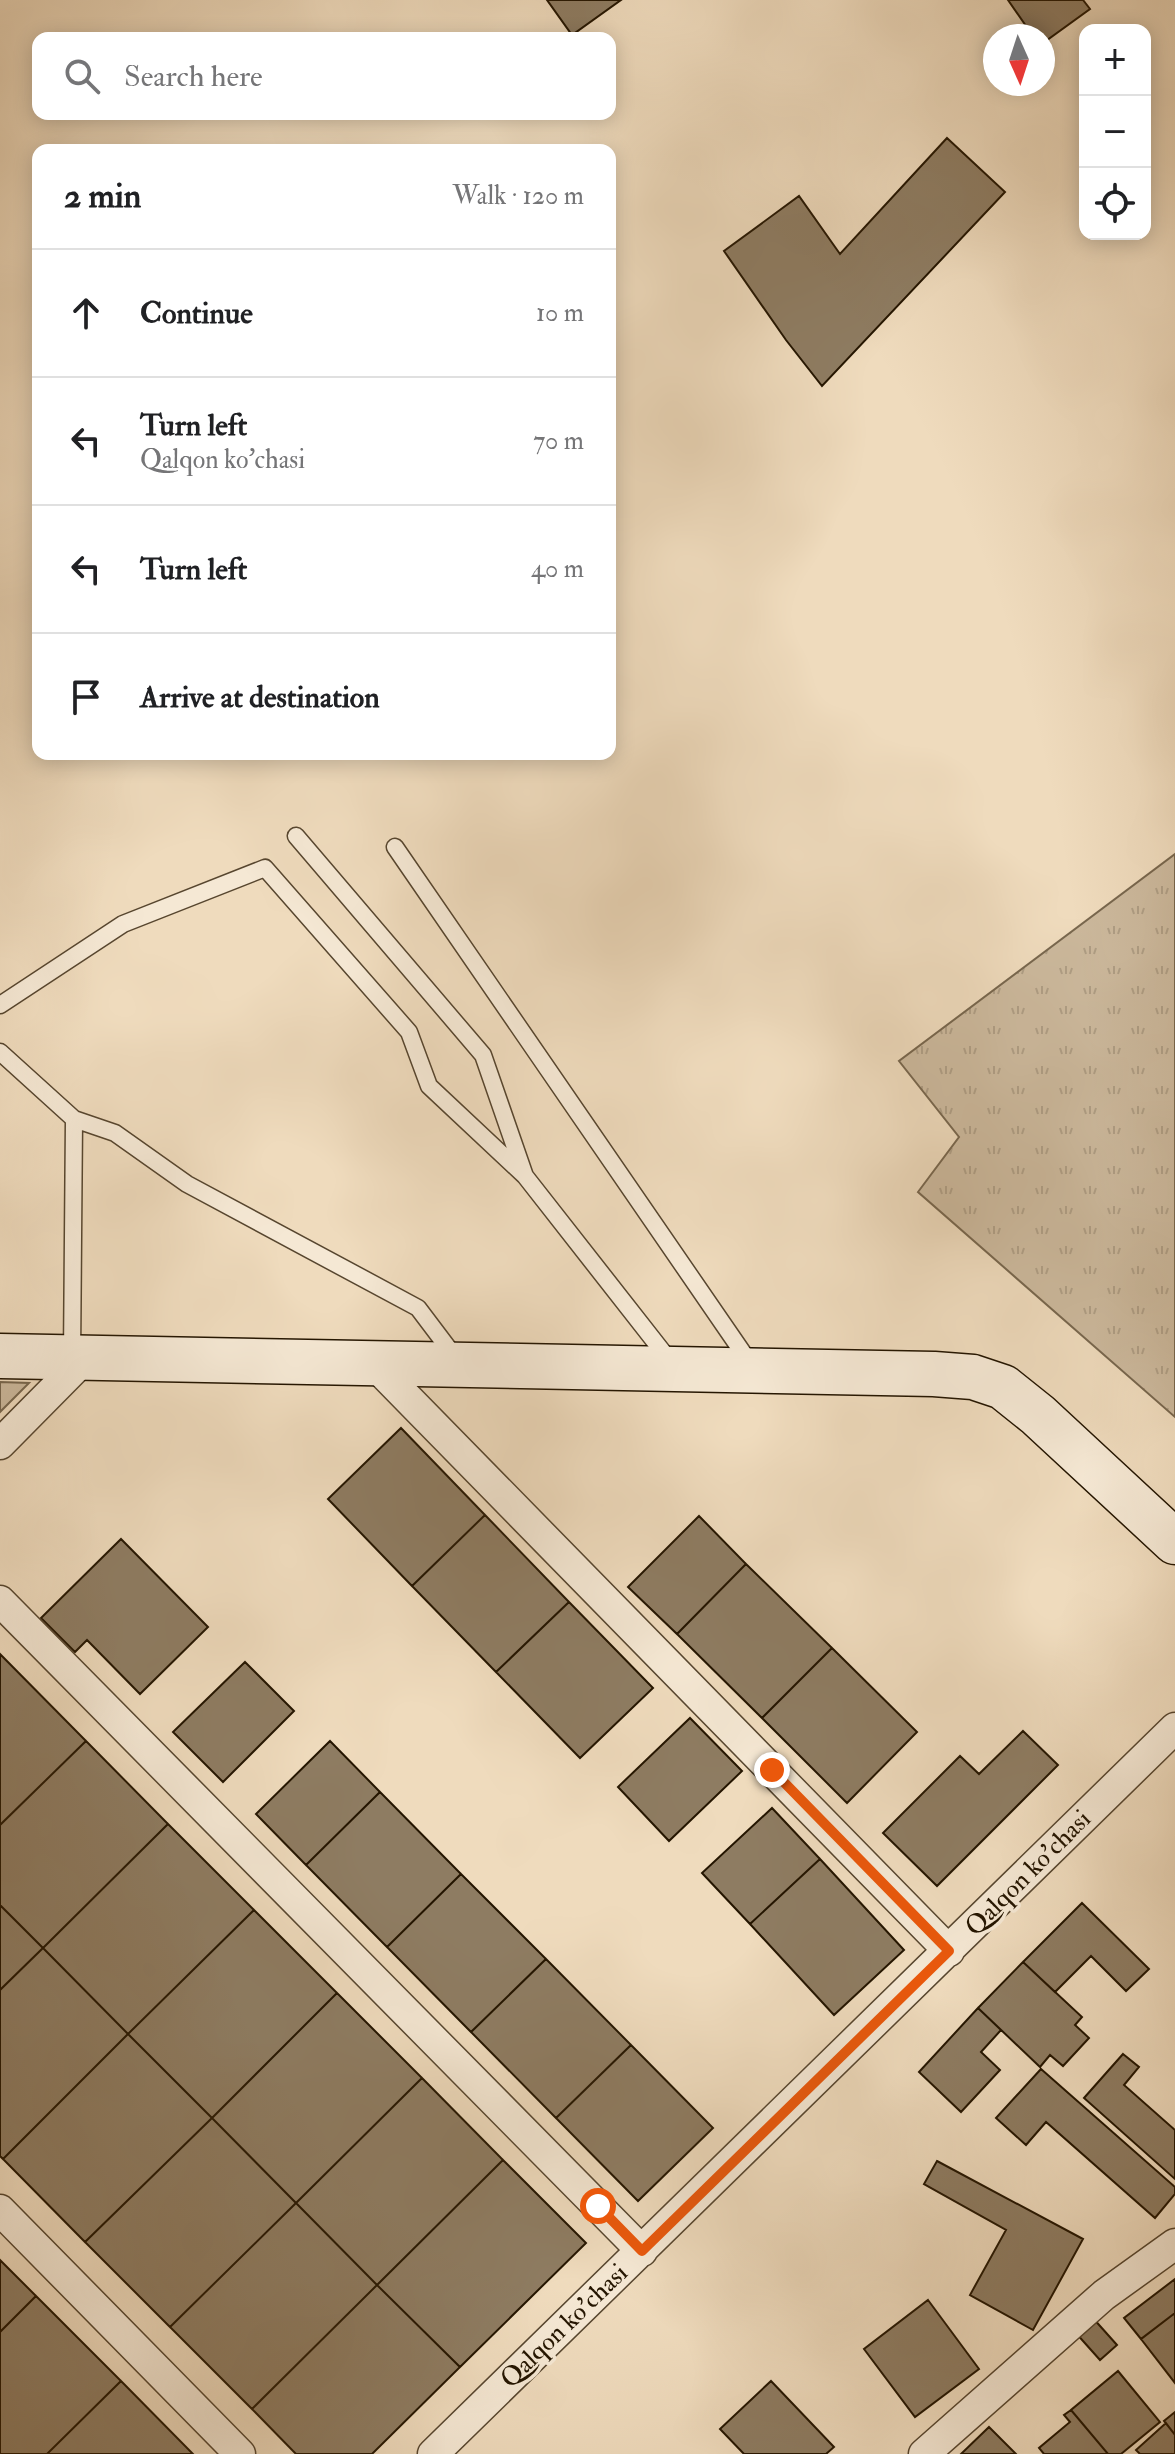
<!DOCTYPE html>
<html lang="en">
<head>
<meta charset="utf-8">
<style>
  :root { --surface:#fff; --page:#f2f2f2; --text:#202124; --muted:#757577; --line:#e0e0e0 }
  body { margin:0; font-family:"IM FELL Double Pica",serif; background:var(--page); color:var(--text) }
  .controls { position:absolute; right:24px; top:24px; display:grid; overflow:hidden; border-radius:16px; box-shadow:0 4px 20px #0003 }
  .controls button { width:72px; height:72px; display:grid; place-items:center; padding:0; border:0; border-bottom:2px solid var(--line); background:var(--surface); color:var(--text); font:40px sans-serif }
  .compass { position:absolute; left:983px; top:24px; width:72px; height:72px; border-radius:50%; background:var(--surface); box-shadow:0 4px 20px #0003; rotate:177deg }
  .stop { position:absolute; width:24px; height:24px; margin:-18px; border:6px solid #ea580c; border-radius:50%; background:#fff }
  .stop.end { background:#ea580c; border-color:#fff; box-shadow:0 2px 8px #0008 }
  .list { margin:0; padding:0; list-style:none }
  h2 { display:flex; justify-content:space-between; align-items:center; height:104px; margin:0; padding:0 32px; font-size:34px }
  h2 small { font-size:26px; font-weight:400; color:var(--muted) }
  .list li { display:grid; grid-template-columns:52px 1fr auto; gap:24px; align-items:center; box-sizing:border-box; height:128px; padding:0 32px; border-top:2px solid var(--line) }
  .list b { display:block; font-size:30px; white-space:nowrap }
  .list p { margin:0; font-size:26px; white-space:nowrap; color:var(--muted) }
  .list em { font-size:26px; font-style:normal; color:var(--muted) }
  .icon { flex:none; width:44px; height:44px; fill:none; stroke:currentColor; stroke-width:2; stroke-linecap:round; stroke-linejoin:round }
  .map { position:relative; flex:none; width:1175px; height:2454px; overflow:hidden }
  .search { position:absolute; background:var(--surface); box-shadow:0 4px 20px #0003; left:32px; top:32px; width:584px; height:88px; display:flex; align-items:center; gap:20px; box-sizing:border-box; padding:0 28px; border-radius:16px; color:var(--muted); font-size:30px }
  .panel { position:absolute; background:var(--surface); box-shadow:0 4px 20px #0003; left:32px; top:144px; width:584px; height:616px; border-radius:16px }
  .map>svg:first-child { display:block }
</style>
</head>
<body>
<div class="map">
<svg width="1175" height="2454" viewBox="0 0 1175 2454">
  <defs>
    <pattern id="grass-tufts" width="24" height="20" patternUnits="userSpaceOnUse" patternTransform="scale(2)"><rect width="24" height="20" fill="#ccb99d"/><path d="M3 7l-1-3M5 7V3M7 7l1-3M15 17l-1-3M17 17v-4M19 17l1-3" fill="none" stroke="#af9e85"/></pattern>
  </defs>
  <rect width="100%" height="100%" fill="#efdbbd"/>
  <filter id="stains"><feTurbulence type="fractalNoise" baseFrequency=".0025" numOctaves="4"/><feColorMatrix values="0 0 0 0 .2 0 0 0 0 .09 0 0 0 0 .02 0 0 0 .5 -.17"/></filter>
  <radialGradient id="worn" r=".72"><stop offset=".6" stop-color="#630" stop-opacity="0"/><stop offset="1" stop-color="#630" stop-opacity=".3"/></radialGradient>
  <path fill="url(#grass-tufts)" stroke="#78674e" stroke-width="2" d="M 1175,854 L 1175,1417 L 918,1192 L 959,1137 L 899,1061 Z
    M 0,1382 L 29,1383 L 0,1412 Z"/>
  <path fill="#8e7c62" stroke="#241500" stroke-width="2" d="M 547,0 L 621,0 L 572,35 Z
    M 1008,0 L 1083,0 L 1090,9 L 1043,43 L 1043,36 L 1033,36 Z
    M 947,138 L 1005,192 L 822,386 L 786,340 L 724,251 L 799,196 L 840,254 Z
    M 401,1428 L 485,1515 L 412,1586 L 328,1499 Z
    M 485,1515 L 569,1602 L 496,1672 L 412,1586 Z
    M 699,1516 L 746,1564 L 677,1634 L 628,1587 Z
    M 121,1539 L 208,1627 L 140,1694 L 87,1640 L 75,1652 L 41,1618 Z
    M 746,1564 L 832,1648 L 762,1718 L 677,1634 Z
    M 569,1602 L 653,1688 L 580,1758 L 496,1672 Z
    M 832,1648 L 917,1732 L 847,1803 L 762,1718 Z
    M 0,1654 L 86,1741 L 0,1825 Z
    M 245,1662 L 294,1711 L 223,1782 L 173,1732 Z
    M 690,1718 L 742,1771 L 669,1841 L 618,1787 Z
    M 1023,1731 L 1058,1765 L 937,1886 L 883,1833 L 960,1756 L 979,1774 Z
    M 86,1741 L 168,1824 L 43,1948 L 0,1905 L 0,1825 Z
    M 330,1741 L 380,1792 L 306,1865 L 256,1814 Z
    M 380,1792 L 461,1874 L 387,1947 L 306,1865 Z
    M 772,1808 L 820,1859 L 750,1924 L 702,1873 Z
    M 168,1824 L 254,1910 L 128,2034 L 43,1948 Z
    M 820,1859 L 904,1950 L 834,2015 L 750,1924 Z
    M 461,1874 L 546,1959 L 471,2032 L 387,1947 Z
    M 1082,1903 L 1149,1969 L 1126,1991 L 1091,1956 L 1055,1992 L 1023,1962 Z
    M 0,1905 L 43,1948 L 0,1990 Z
    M 254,1910 L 337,1993 L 212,2118 L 128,2034 Z
    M 43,1948 L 128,2034 L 3,2159 L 0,2156 L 0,1990 Z
    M 546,1959 L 631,2045 L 556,2118 L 471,2032 Z
    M 1023,1962 L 1082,2017 L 1075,2025 L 1089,2038 L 1063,2066 L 1050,2055 L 1040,2067 L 978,2008 Z
    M 337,1993 L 422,2078 L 296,2203 L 212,2118 Z
    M 978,2008 L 1001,2030 L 981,2052 L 1000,2070 L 961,2112 L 919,2072 Z
    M 128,2034 L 212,2118 L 85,2242 L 3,2159 Z
    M 631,2045 L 713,2128 L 638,2201 L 556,2118 Z
    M 1123,2054 L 1139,2067 L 1124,2085 L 1175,2130 L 1175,2179 L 1084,2098 Z
    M 1041,2069 L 1175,2187 L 1175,2194 L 1155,2218 L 1046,2122 L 1026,2145 L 996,2118 Z
    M 422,2078 L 503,2160 L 377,2285 L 296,2203 Z
    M 212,2118 L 296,2203 L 170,2327 L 85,2242 Z
    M 503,2160 L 586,2243 L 460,2367 L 377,2285 Z
    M 937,2161 L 1083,2239 L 1033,2330 L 970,2295 L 1006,2230 L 924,2184 Z
    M 296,2203 L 377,2285 L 252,2409 L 170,2327 Z
    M 0,2260 L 36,2296 L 0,2332 Z
    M 1175,2279 L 1175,2313 L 1141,2339 L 1124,2318 Z
    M 377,2285 L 460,2367 L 372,2454 L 296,2454 L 252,2409 Z
    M 36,2296 L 121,2381 L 47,2454 L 0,2454 L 0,2332 Z
    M 928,2300 L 979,2369 L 915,2417 L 864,2349 Z
    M 1175,2313 L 1175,2383 L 1141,2339 Z
    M 1092,2317 L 1117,2345 L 1100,2360 L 1075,2332 Z
    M 1118,2371 L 1160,2422 L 1121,2454 L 1108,2454 L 1071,2410 Z
    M 121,2381 L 193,2454 L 47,2454 Z
    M 771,2381 L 834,2447 L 826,2454 L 744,2454 L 720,2429 Z
    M 1071,2410 L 1108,2454 L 1044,2454 L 1039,2448 L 1070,2422 L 1064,2415 Z
    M 1175,2412 L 1175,2435 L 1164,2421 Z
    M 1166,2423 L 1175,2435 L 1175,2454 L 1140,2454 L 1136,2450 Z
    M 989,2427 L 1016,2454 L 961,2454 Z"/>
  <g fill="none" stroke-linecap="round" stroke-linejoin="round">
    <defs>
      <path id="lane" d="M 296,836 L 483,1055 L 525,1176 L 670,1361
        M 395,847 L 752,1366
        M 0,1005 L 123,924 L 265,868 L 409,1032 L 429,1086 L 525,1176
        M 0,1052 L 74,1119 L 115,1133 L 187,1184 L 418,1308 L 455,1357
        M 72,1357 L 74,1119"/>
      <path id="street" d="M 374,1364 L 949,1951
        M 0,1444 L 86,1357
        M 0,1601 L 642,2251
        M 0,2210 L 240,2454
        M 433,2454 L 1175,1728
        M 924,2454 L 1104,2295 L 1175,2244"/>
      <path id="secondary" d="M 0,1356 L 934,1374 L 973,1377 L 1003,1387 L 1038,1415 L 1175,1542"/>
    </defs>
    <use href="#lane" stroke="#57462f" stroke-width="19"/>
    <use href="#street" stroke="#57462f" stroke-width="33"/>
    <use href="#secondary" stroke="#241500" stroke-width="47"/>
    <use href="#lane" stroke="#f5e8d4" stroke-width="16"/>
    <use href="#street" stroke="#f5e8d4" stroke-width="30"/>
    <use href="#secondary" stroke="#f5e8d4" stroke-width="44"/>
  </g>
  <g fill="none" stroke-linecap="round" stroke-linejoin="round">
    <path stroke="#ea580c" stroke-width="10" d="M 598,2206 L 642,2251 L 949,1951 L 772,1770"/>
  </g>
  <g text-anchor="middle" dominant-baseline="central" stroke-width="7" stroke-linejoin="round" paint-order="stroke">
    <g font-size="26" fill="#241500" stroke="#f5e8d4">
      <text transform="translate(1028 1873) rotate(-45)">Qalqon ko'chasi</text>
      <text transform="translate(564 2326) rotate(-44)">Qalqon ko'chasi</text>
    </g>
  </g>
  <rect width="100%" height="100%" filter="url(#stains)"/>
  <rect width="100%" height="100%" fill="url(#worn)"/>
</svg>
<div class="controls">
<button>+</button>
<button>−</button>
<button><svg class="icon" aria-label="locate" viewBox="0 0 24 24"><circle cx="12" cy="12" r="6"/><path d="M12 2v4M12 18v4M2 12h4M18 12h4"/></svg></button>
</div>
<svg class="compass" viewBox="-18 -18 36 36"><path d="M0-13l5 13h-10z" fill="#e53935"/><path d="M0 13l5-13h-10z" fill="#757577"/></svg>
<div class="stop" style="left:598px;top:2206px"></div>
<div class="stop end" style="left:772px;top:1770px"></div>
<div class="search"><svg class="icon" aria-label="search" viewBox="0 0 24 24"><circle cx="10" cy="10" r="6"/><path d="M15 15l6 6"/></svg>Search here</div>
<section class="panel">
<h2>2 min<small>Walk · 120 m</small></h2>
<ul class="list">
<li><svg class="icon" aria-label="ahead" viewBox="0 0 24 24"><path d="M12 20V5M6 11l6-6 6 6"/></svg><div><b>Continue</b></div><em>10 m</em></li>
<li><svg class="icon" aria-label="left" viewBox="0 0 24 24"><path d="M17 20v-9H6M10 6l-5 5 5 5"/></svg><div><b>Turn left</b><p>Qalqon ko'chasi</p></div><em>70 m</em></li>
<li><svg class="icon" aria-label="left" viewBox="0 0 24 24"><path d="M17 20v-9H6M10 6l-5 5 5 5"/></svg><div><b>Turn left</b></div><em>40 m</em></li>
<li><svg class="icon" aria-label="arrive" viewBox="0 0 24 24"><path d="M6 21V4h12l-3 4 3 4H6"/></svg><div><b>Arrive at destination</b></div></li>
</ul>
</section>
</div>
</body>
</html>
